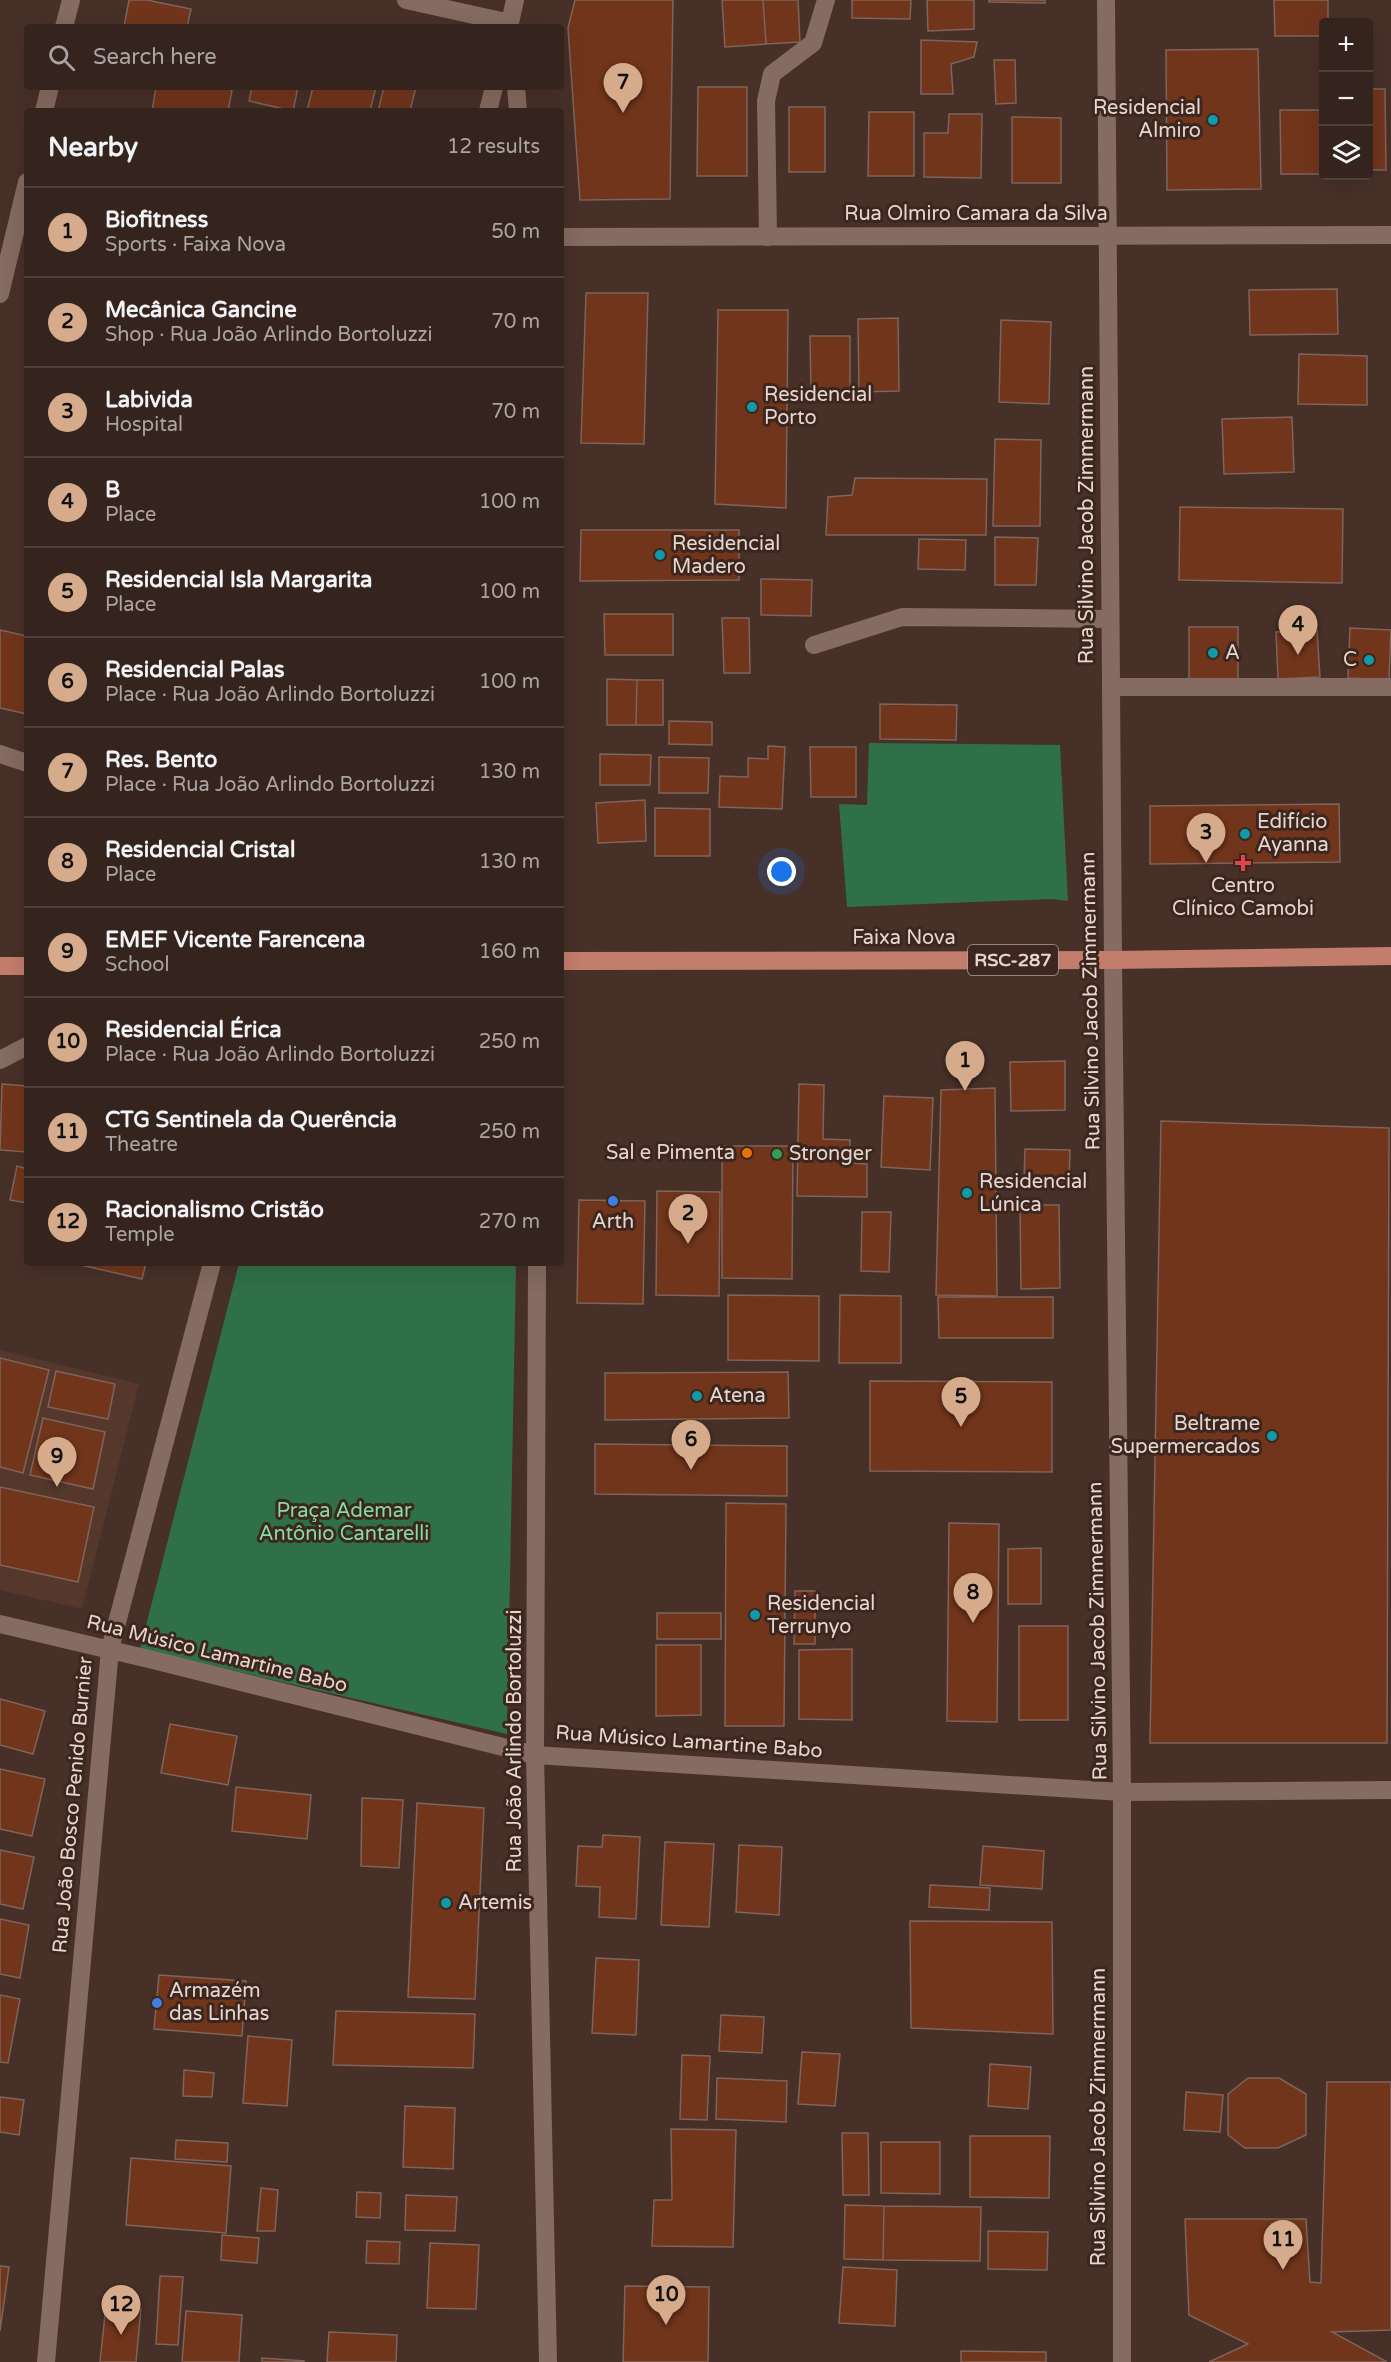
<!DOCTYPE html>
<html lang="en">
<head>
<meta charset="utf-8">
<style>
  :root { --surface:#35241e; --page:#40302b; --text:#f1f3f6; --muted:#aaa4a4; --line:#4f413c; --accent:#d6ab8b }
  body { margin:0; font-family:"Varela Round",sans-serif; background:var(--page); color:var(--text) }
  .controls { position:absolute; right:18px; top:18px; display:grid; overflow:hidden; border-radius:6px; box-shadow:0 6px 24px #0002 }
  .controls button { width:54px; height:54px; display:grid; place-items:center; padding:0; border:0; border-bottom:2px solid var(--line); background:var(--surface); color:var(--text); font:30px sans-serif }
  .you { position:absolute; left:782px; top:872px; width:21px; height:21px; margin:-15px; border:4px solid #fff; border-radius:50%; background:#1a73e8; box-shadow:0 0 0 9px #1a73e833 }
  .badge { display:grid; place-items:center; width:39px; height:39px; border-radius:50%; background:var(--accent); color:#111; font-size:20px; font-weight:700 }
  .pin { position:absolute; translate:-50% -50px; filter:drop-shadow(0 2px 3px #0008) }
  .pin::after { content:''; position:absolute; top:32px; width:21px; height:18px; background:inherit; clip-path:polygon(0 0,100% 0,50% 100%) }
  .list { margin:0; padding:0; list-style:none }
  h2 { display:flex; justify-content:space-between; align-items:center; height:78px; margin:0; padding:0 24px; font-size:26px }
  h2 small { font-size:20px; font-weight:400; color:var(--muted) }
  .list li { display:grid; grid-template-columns:39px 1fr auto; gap:18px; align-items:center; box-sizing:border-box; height:90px; padding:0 24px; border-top:2px solid var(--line) }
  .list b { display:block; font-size:22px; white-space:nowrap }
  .list p { margin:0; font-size:20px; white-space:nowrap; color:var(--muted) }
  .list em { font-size:20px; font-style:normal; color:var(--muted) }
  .icon { flex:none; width:33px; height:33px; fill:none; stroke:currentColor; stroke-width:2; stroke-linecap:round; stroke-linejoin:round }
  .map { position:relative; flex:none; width:1391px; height:2362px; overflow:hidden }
  .search { position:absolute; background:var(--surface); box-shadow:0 6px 24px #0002; left:24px; top:24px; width:540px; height:66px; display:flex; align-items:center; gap:15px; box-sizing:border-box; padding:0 21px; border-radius:6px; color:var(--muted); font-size:22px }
  .panel { position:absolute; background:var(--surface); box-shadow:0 6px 24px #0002; left:24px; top:108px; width:540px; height:1158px; border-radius:6px }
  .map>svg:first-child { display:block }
</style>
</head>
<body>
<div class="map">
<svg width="1391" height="2362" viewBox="0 0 1391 2362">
  <rect width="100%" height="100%" fill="#473028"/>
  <path fill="#55372c" d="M 0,1350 L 139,1384 L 82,1609 L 0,1590 Z"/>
  <path fill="#307048" d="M 869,743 L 1060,745 L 1068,901 L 1052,899 L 847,907 L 839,804 L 867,805 Z
    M 239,1263 L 516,1263 L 507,1734 L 140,1649 Z"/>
  <path fill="#71351c" stroke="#7e645a" stroke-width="1.5" d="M 129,0 L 147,0 L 191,9 L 187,27 L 124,27 Z
    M 575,0 L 673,0 L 670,199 L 580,200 L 568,28 Z
    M 722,0 L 763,0 L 766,44 L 725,47 Z
    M 763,0 L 798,0 L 800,42 L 766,44 Z
    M 852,0 L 911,0 L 910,19 L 852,18 Z
    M 927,0 L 974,0 L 974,29 L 928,31 Z
    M 989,0 L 1045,0 L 1045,3 L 989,2 Z
    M 1274,0 L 1328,0 L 1328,22 L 1324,22 L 1324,36 L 1275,36 Z
    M 921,40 L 977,42 L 974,57 L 951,64 L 953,94 L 921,94 Z
    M 1258,49 L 1261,189 L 1167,190 L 1166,50 Z
    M 994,60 L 1015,60 L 1016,103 L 996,104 Z
    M 156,87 L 214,87 L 232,90 L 228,111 L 152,111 Z
    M 252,87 L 298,87 L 293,111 L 249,101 Z
    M 313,87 L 376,87 L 370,111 L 307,111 Z
    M 384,87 L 416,87 L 410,111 L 378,111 Z
    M 698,87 L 747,87 L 747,176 L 697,176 Z
    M 1368,89 L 1385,89 L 1386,170 L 1368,170 Z
    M 789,107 L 825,107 L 825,172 L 789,172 Z
    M 1280,110 L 1324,110 L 1324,174 L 1281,174 Z
    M 869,112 L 914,112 L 914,176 L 868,176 Z
    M 949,114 L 982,114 L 981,178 L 924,177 L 924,133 L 948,133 Z
    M 1012,117 L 1061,118 L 1061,183 L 1012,183 Z
    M 1337,289 L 1338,334 L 1250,335 L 1249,290 Z
    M 586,293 L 648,293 L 644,444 L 581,443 Z
    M 718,310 L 788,310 L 786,508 L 715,504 Z
    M 898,318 L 899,391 L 859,392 L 858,319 Z
    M 1001,320 L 1051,322 L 1049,404 L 999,402 Z
    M 810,336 L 850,336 L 850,391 L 811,392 Z
    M 1299,354 L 1367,356 L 1367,405 L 1298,404 Z
    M 1292,417 L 1294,472 L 1224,474 L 1222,419 Z
    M 995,439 L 1041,440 L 1040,526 L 993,526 Z
    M 855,478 L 987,479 L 986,535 L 826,535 L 828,497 L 852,495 Z
    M 1180,507 L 1343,509 L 1342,583 L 1179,580 Z
    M 581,530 L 739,530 L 739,580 L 580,581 Z
    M 995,537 L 1038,538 L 1036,585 L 995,585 Z
    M 919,539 L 966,540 L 965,570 L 918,569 Z
    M 761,579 L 812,580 L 811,616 L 761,615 Z
    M 604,614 L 673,614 L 673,655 L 605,655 Z
    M 722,618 L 749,618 L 750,673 L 724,673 Z
    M 1189,627 L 1238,627 L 1238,679 L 1189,679 Z
    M 1350,628 L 1391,630 L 1389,680 L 1348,678 Z
    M 0,630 L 27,636 L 27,714 L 0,708 Z
    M 1317,630 L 1320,677 L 1278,679 L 1276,632 Z
    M 607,679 L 637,680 L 636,725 L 607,725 Z
    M 637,680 L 663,680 L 663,725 L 636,725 Z
    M 880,704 L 957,705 L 956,740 L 880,739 Z
    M 669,721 L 712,722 L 712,745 L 669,744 Z
    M 768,746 L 785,747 L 782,809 L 719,807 L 720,776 L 748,777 L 748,758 L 768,759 Z
    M 810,747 L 856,747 L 856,797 L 811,797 Z
    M 600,754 L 651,755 L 650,785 L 600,785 Z
    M 659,757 L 709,758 L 708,793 L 659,793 Z
    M 645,800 L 646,841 L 598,843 L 596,803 Z
    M 1339,804 L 1340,862 L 1150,864 L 1150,806 Z
    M 655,808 L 710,809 L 710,856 L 655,856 Z
    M 1065,1061 L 1065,1110 L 1011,1111 L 1010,1062 Z
    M 2,1084 L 27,1086 L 27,1152 L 0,1150 Z
    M 799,1084 L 824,1085 L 823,1139 L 850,1140 L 850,1163 L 867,1164 L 867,1197 L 797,1196 Z
    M 995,1088 L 997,1296 L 936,1295 L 941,1090 Z
    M 884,1096 L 933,1098 L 930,1170 L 881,1167 Z
    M 1161,1121 L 1389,1128 L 1387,1743 L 1150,1743 Z
    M 722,1146 L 793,1146 L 792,1279 L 722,1278 Z
    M 1025,1149 L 1070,1150 L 1069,1182 L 1024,1180 Z
    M 17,1166 L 27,1169 L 27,1203 L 10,1200 Z
    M 657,1191 L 720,1192 L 719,1296 L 656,1295 Z
    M 579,1200 L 645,1201 L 643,1304 L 577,1303 Z
    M 1020,1205 L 1059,1205 L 1060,1288 L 1021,1289 Z
    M 862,1212 L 891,1212 L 889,1272 L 861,1271 Z
    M 72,1263 L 146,1263 L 142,1279 Z
    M 728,1295 L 819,1296 L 819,1361 L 728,1360 Z
    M 840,1295 L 901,1296 L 901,1363 L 839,1363 Z
    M 938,1297 L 1053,1297 L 1053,1338 L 939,1338 Z
    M 0,1358 L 49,1370 L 23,1473 L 0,1467 Z
    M 56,1371 L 115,1384 L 108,1419 L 48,1407 Z
    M 788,1372 L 789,1418 L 605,1420 L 605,1373 Z
    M 870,1381 L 1052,1382 L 1052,1472 L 870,1471 Z
    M 43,1418 L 105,1432 L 93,1489 L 30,1475 Z
    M 595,1444 L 787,1446 L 787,1496 L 595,1494 Z
    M 0,1487 L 94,1507 L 78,1582 L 0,1565 Z
    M 726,1503 L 786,1504 L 784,1726 L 725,1726 Z
    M 949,1523 L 999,1524 L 997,1722 L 947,1721 Z
    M 1041,1548 L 1041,1604 L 1008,1604 L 1008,1549 Z
    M 795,1591 L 815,1591 L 815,1644 L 794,1644 Z
    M 657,1613 L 721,1613 L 721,1639 L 657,1639 Z
    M 1019,1626 L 1068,1626 L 1068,1720 L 1019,1720 Z
    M 656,1645 L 701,1645 L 701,1715 L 656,1716 Z
    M 852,1649 L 852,1720 L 799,1719 L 799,1650 Z
    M 0,1699 L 45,1711 L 33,1754 L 0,1745 Z
    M 170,1724 L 237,1736 L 228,1785 L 161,1773 Z
    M 0,1769 L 45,1779 L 32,1836 L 0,1829 Z
    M 236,1787 L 311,1795 L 307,1839 L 232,1831 Z
    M 362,1798 L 403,1800 L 399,1868 L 361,1866 Z
    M 417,1803 L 484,1808 L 475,1999 L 408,1997 Z
    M 603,1835 L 640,1837 L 636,1919 L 599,1917 L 600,1887 L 576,1886 L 578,1846 L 602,1847 Z
    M 665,1842 L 714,1844 L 709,1927 L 661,1925 Z
    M 739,1845 L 782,1847 L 779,1915 L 736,1912 Z
    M 983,1846 L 1044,1851 L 1042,1889 L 980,1885 Z
    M 0,1850 L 34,1857 L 23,1909 L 0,1904 Z
    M 930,1885 L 990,1888 L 989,1910 L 929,1907 Z
    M 0,1919 L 29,1925 L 20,1978 L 0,1974 Z
    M 910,1921 L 1052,1922 L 1053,2034 L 911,2028 Z
    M 596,1958 L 639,1960 L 636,2035 L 592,2033 Z
    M 159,1975 L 246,1981 L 242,2036 L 154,2029 Z
    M 0,1995 L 20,1999 L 8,2063 L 0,2062 Z
    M 336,2011 L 475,2014 L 473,2068 L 333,2065 Z
    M 721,2015 L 764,2017 L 762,2053 L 719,2051 Z
    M 248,2036 L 292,2040 L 287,2106 L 243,2103 Z
    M 802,2052 L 840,2054 L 835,2106 L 798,2104 Z
    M 682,2055 L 710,2056 L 707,2120 L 680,2119 Z
    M 990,2064 L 1031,2067 L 1028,2109 L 988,2106 Z
    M 184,2070 L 214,2073 L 212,2097 L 183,2096 Z
    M 717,2078 L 787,2081 L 786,2122 L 716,2119 Z
    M 1248,2078 L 1279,2078 L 1306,2094 L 1306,2135 L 1278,2148 L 1245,2148 L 1228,2135 L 1228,2094 Z
    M 1327,2082 L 1391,2082 L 1391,2330 L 1332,2332 L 1387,2362 L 1209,2362 L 1248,2344 L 1189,2315 L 1185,2219 L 1306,2219 L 1310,2282 L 1321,2283 Z
    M 1186,2092 L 1223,2095 L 1220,2132 L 1184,2130 Z
    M 0,2097 L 24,2100 L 19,2135 L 0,2132 Z
    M 405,2106 L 455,2108 L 453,2169 L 403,2167 Z
    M 671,2129 L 736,2130 L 733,2247 L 652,2246 L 654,2200 L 672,2200 Z
    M 842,2133 L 868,2133 L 869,2195 L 843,2195 Z
    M 970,2136 L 1050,2136 L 1049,2198 L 970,2197 Z
    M 176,2140 L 228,2143 L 227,2162 L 175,2159 Z
    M 881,2142 L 940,2142 L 940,2194 L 881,2193 Z
    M 131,2158 L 231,2166 L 226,2233 L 126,2225 Z
    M 261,2188 L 278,2190 L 275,2231 L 257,2231 Z
    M 357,2192 L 381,2193 L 380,2218 L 356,2217 Z
    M 406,2195 L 457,2197 L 455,2231 L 405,2230 Z
    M 845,2205 L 884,2206 L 883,2260 L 844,2259 Z
    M 884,2206 L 981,2207 L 980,2261 L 883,2260 Z
    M 988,2231 L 1048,2232 L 1047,2270 L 988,2269 Z
    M 222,2235 L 259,2238 L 257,2263 L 221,2260 Z
    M 367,2241 L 400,2242 L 399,2264 L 366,2263 Z
    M 430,2243 L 479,2245 L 476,2309 L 427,2308 Z
    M 0,2266 L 9,2267 L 0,2331 Z
    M 843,2267 L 897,2270 L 895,2326 L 839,2323 Z
    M 160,2276 L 183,2277 L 178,2345 L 156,2344 Z
    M 625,2286 L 709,2287 L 708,2362 L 623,2362 Z
    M 106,2305 L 141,2309 L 136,2362 L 100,2362 Z
    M 186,2311 L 242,2315 L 239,2362 L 182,2362 Z
    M 329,2332 L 397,2335 L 396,2362 L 327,2362 Z
    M 961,2351 L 1046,2352 L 1046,2362 L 961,2362 Z
    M 262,2358 L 304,2361 L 304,2362 L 262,2362 Z"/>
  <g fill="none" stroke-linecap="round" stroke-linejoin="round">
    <path stroke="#856b61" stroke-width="18" d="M 768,237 L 766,101 L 772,74 L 813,43 L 826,0
      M 814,645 L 902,617 L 1110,619
      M 1111,687 L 1390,687
      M 0,1060 L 27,1046"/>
    <path stroke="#856b61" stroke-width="18" d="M 406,0 L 510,23
      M 1106,0 L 1113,960 L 1122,1792 L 1122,2362
      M 64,27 L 71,0
      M 509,27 L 515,0
      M 516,87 L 518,111
      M 44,111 L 50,87
      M 488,111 L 494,87
      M 561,237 L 1391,235
      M 0,294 L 27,182
      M 0,754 L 27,763
      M 537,1263 L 535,1755 L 548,2362
      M 0,1624 L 153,1660 L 535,1755 L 1122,1792 L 1391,1790
      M 46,2362 L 110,1649 L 212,1263"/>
    <path stroke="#c37d6c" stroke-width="18" d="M 561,961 L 1113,960 L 1391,956
      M 0,966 L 27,966"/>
  </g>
  <g fill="#0f9aa8" stroke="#3c261e" stroke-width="2">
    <circle cx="1213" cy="120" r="6"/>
    <circle cx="752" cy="407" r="6"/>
    <circle cx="660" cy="555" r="6"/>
    <circle cx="1213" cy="653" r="6"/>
    <circle cx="1369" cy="660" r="6"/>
    <circle cx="1245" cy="834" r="6"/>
    <circle cx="967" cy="1193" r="6"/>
    <circle cx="697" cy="1396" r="6"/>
    <circle cx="1272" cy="1436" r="6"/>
    <circle cx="755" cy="1615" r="6"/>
    <circle cx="446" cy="1903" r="6"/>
  </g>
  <path fill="#e0444e" stroke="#3c261e" stroke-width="2" d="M1240 854h6v6h6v6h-6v6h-6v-6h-6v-6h6z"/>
  <circle fill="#e8710a" stroke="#3c261e" stroke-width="2" cx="747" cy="1153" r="6"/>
  <circle fill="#2e9e5b" stroke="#3c261e" stroke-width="2" cx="777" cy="1154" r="6"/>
  <g fill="#3f7fe0" stroke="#3c261e" stroke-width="2">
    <circle cx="613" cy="1201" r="6"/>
    <circle cx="157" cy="2003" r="6"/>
  </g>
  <g text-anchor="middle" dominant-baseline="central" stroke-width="6" stroke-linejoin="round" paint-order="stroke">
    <rect fill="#3c261e" stroke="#b2a19b" stroke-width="1.5" x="968" y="945" width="90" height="30" rx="4.5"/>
    <g font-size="18" font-weight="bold" fill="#e5d6d0">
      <text x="1013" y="960">RSC-287</text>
    </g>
    <g font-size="20" fill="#e5d6d0" stroke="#3c261e" text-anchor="start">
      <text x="1201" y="108" text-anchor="end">Residencial<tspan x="1201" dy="23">Almiro</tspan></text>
      <text x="764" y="395">Residencial<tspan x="764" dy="23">Porto</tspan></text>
      <text x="672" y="544">Residencial<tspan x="672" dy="23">Madero</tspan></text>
      <text x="1225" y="653">A</text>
      <text x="1357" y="660" text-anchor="end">C</text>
      <text x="1257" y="822">Edifício<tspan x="1257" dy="23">Ayanna</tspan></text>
      <text x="1243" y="886" text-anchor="middle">Centro<tspan x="1243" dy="23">Clínico Camobi</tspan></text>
      <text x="735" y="1153" text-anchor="end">Sal e Pimenta</text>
      <text x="789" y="1154">Stronger</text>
      <text x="979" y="1182">Residencial<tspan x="979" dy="23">Lúnica</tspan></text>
      <text x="613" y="1222" text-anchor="middle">Arth</text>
      <text x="709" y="1396">Atena</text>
      <text x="1260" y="1424" text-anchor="end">Beltrame<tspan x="1260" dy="23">Supermercados</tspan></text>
      <text x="767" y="1604">Residencial<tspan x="767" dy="23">Terrunyo</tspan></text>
      <text x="458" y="1903">Artemis</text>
      <text x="169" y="1991">Armazém<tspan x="169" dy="23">das Linhas</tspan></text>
    </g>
    <g font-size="20" fill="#e5d6d0" stroke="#3c261e">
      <text x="976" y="214">Rua Olmiro Camara da Silva</text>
      <text transform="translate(1087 515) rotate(-90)">Rua Silvino Jacob Zimmermann</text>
      <text x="904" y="938">Faixa Nova</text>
      <text transform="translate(1091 1001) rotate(-91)">Rua Silvino Jacob Zimmermann</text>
      <text transform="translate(1098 1631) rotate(-91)">Rua Silvino Jacob Zimmermann</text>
      <text transform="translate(217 1654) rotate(14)">Rua Músico Lamartine Babo</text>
      <text transform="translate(515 1741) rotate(-90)">Rua João Arlindo Bortoluzzi</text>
      <text transform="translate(689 1742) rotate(4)">Rua Músico Lamartine Babo</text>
      <text transform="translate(73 1805) rotate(-85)">Rua João Bosco Penido Burnier</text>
      <text transform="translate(1099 2117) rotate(-90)">Rua Silvino Jacob Zimmermann</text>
    </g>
    <g font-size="20" fill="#82dda1" stroke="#3c261e">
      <text x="344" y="1511">Praça Ademar<tspan x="344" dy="23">Antônio Cantarelli</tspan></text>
    </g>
  </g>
</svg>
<div class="controls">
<button>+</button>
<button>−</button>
<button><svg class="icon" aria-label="layers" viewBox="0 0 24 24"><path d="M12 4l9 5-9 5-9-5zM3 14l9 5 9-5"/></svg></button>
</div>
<div class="you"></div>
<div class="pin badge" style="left:965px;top:1091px">1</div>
<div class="pin badge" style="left:688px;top:1244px">2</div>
<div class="pin badge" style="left:1206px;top:863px">3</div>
<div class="pin badge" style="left:1298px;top:655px">4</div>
<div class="pin badge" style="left:961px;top:1427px">5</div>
<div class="pin badge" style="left:691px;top:1470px">6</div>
<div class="pin badge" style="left:623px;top:113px">7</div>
<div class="pin badge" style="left:973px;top:1623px">8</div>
<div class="pin badge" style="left:57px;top:1487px">9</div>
<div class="pin badge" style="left:666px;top:2325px">10</div>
<div class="pin badge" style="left:1283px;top:2270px">11</div>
<div class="pin badge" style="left:121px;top:2335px">12</div>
<div class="search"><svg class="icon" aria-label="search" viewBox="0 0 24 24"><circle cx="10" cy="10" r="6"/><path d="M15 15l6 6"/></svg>Search here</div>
<section class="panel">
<h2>Nearby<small>12 results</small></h2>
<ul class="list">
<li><span class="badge">1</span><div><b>Biofitness</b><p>Sports · Faixa Nova</p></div><em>50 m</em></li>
<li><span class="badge">2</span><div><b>Mecânica Gancine</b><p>Shop · Rua João Arlindo Bortoluzzi</p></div><em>70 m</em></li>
<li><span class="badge">3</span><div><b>Labivida</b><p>Hospital</p></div><em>70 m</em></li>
<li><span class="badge">4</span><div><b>B</b><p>Place</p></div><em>100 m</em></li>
<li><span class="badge">5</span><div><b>Residencial Isla Margarita</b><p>Place</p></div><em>100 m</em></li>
<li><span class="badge">6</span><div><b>Residencial Palas</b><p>Place · Rua João Arlindo Bortoluzzi</p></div><em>100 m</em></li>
<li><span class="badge">7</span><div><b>Res. Bento</b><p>Place · Rua João Arlindo Bortoluzzi</p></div><em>130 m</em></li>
<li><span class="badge">8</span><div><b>Residencial Cristal</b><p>Place</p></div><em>130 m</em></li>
<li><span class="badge">9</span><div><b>EMEF Vicente Farencena</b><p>School</p></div><em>160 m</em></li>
<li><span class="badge">10</span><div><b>Residencial Érica</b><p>Place · Rua João Arlindo Bortoluzzi</p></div><em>250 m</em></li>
<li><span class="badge">11</span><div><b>CTG Sentinela da Querência</b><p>Theatre</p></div><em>250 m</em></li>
<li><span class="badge">12</span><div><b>Racionalismo Cristão</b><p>Temple</p></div><em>270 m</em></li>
</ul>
</section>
</div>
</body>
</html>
